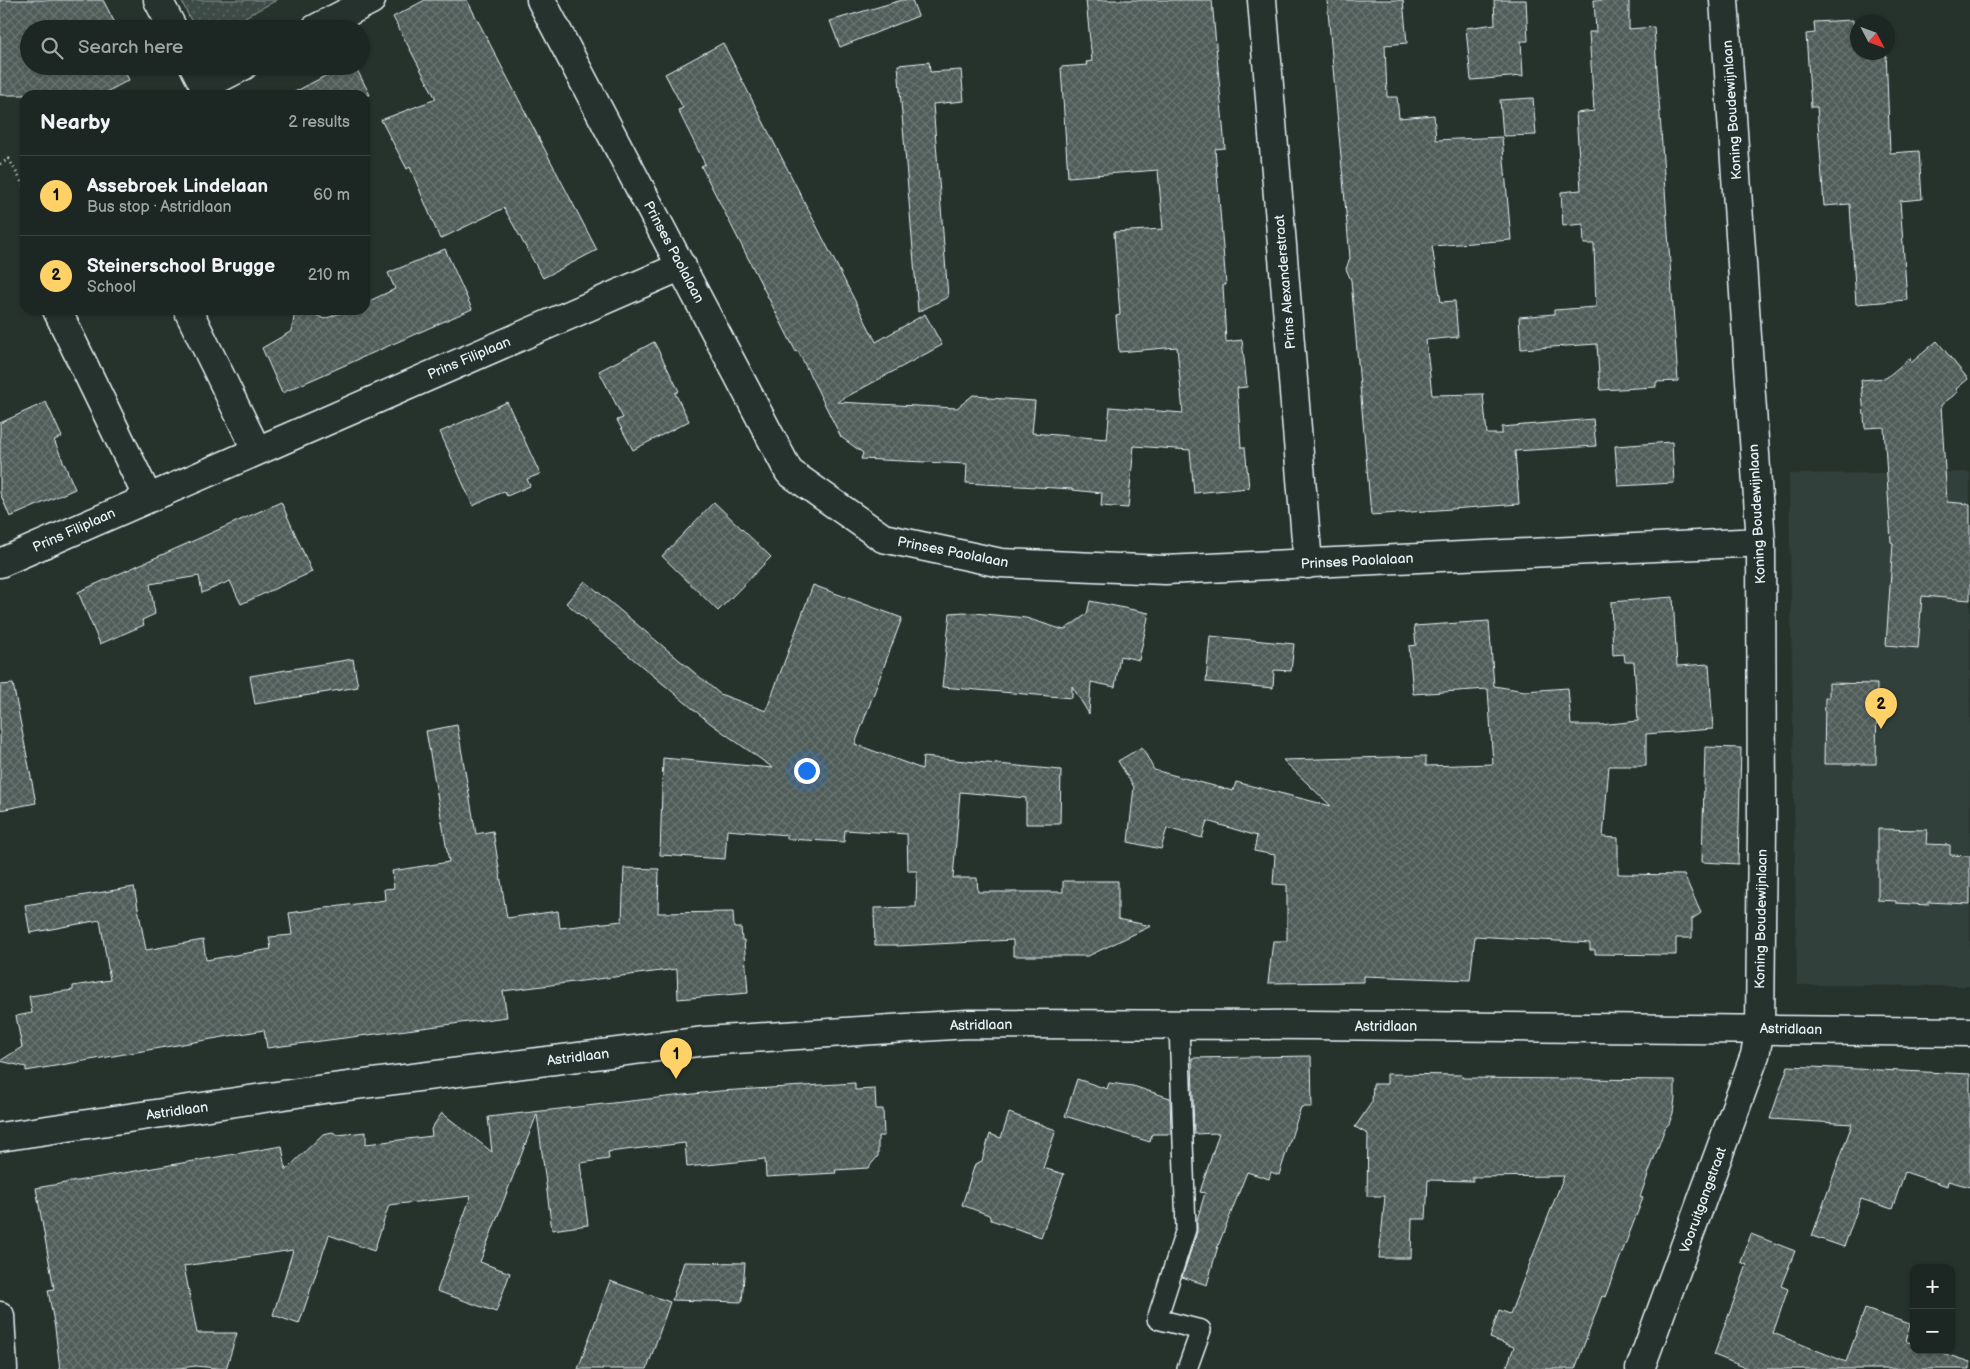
<!DOCTYPE html>
<html lang="en">
<head>
<meta charset="utf-8">
<style>
  :root { --surface:#1c2622; --page:#29322f; --text:#f1f3f6; --muted:#a0a5a5; --line:#3a4340; --accent:#ffd166 }
  body { margin:0; font-family:"Balsamiq Sans",sans-serif; background:var(--page); color:var(--text) }
  .controls { position:absolute; right:15px; bottom:15px; display:grid; overflow:hidden; border-radius:10px; box-shadow:0 1px 4px #0004 }
  .controls button { width:45px; height:45px; display:grid; place-items:center; padding:0; border:0; border-bottom:1px solid var(--line); background:var(--surface); color:var(--text); font:25px sans-serif }
  .compass { position:absolute; left:1850px; top:15px; width:45px; height:45px; border-radius:50%; background:var(--surface); box-shadow:0 1px 4px #0004; rotate:131deg }
  .you { position:absolute; left:806px; top:770px; width:18px; height:18px; margin:-12px; border:4px solid #fff; border-radius:50%; background:#1a73e8; box-shadow:0 0 0 8px #1a73e833 }
  .badge { display:grid; place-items:center; width:32px; height:32px; border-radius:50%; background:var(--accent); color:#111; font-size:16px; font-weight:700 }
  .pin { position:absolute; translate:-50% -41px; filter:drop-shadow(0 1px 2px #0008) }
  .pin::after { content:''; position:absolute; top:26px; width:18px; height:15px; background:inherit; clip-path:polygon(0 0,100% 0,50% 100%) }
  .list { margin:0; padding:0; list-style:none }
  h2 { display:flex; justify-content:space-between; align-items:center; height:65px; margin:0; padding:0 20px; font-size:21px }
  h2 small { font-size:16px; font-weight:400; color:var(--muted) }
  .list li { display:grid; grid-template-columns:32px 1fr auto; gap:15px; align-items:center; box-sizing:border-box; height:80px; padding:0 20px; border-top:1px solid var(--line) }
  .list b { display:block; font-size:19px; white-space:nowrap }
  .list p { margin:0; font-size:16px; white-space:nowrap; color:var(--muted) }
  .list em { font-size:16px; font-style:normal; color:var(--muted) }
  .icon { flex:none; width:28px; height:28px; fill:none; stroke:currentColor; stroke-width:2; stroke-linecap:round; stroke-linejoin:round }
  .map { position:relative; flex:none; width:1970px; height:1369px; overflow:hidden }
  .search { position:absolute; background:var(--surface); box-shadow:0 1px 4px #0004; left:20px; top:20px; width:350px; height:55px; display:flex; align-items:center; gap:12px; box-sizing:border-box; padding:0 18px; border-radius:28px; color:var(--muted); font-size:19px }
  .panel { position:absolute; background:var(--surface); box-shadow:0 1px 4px #0004; left:20px; top:90px; width:350px; height:225px; border-radius:15px }
  .map>svg:first-child { display:block }
</style>
</head>
<body>
<div class="map">
<svg width="1970" height="1369" viewBox="0 0 1970 1369">
  <defs>
    <pattern id="green-dots" width="8" height="8" patternUnits="userSpaceOnUse" patternTransform="scale(1.25)"><rect width="8" height="8" fill="#3e4b47"/><path d="M2 2h.1M6 6h.1" fill="none" stroke="#5a6562" stroke-width="1.8" stroke-linecap="round"/></pattern>
    <pattern id="building-cross-hatch" width="8" height="8" patternUnits="userSpaceOnUse" patternTransform="scale(1.25)"><rect width="8" height="8" fill="#505c59"/><path d="M0 0l8 8M0 8l8-8" fill="none" stroke="#697472"/></pattern>
  </defs>
  <rect width="100%" height="100%" fill="#26332d"/>
  <filter id="ink" filterUnits="userSpaceOnUse"><feTurbulence type="fractalNoise" baseFrequency=".02" numOctaves="2"/><feDisplacementMap in="SourceGraphic" scale="10" xChannelSelector="R" yChannelSelector="G"/><feConvolveMatrix kernelMatrix="1 2 1 2 8 2 1 2 1" color-interpolation-filters="sRGB"/></filter>
  <g filter="url(#ink)">
    <path fill="#333f3a" d="M 1970,472 L 1970,986 L 1797,985 L 1789,474 Z"/>
    <path fill="url(#green-dots)" stroke="#939ea0" d="M 181,0 L 277,0 L 245,17 L 242,29 L 195,29 Z"/>
    <path fill="url(#building-cross-hatch)" stroke="#e8f1f8" d="M 0,0 L 103,0 L 118,29 L 29,29 L 29,66 L 122,66 L 129,80 L 101,95 L 0,95 Z
      M 425,0 L 467,0 L 597,250 L 543,278 L 504,208 L 440,239 L 410,167 L 407,169 L 381,120 L 436,99 L 393,17 Z
      M 902,0 L 912,0 L 918,16 L 840,47 L 830,21 Z
      M 1086,0 L 1212,0 L 1225,148 L 1215,149 L 1226,285 L 1223,285 L 1226,342 L 1242,340 L 1247,387 L 1237,388 L 1241,447 L 1245,447 L 1249,488 L 1194,493 L 1190,450 L 1134,446 L 1128,508 L 1101,506 L 1102,493 L 1072,490 L 1072,489 L 966,483 L 967,464 L 861,459 L 863,453 L 841,437 L 798,351 L 796,352 L 701,166 L 705,164 L 678,110 L 683,108 L 665,74 L 723,43 L 876,342 L 925,314 L 942,345 L 837,402 L 957,408 L 973,395 L 988,396 L 989,398 L 1035,401 L 1032,433 L 1107,439 L 1110,407 L 1183,413 L 1177,347 L 1119,352 L 1116,316 L 1120,315 L 1114,232 L 1163,229 L 1158,170 L 1068,177 L 1061,67 L 1087,65 L 1086,62 L 1092,61 Z
      M 1327,0 L 1403,0 L 1407,43 L 1385,45 L 1387,97 L 1397,97 L 1399,118 L 1434,115 L 1436,140 L 1502,137 L 1511,240 L 1432,246 L 1441,302 L 1455,301 L 1458,337 L 1426,340 L 1432,395 L 1483,394 L 1487,434 L 1502,434 L 1502,427 L 1593,419 L 1596,446 L 1515,451 L 1519,504 L 1371,515 L 1351,280 L 1346,269 L 1350,258 Z
      M 1494,0 L 1526,0 L 1528,41 L 1521,41 L 1523,76 L 1471,80 L 1466,28 L 1495,24 Z
      M 1594,0 L 1629,0 L 1629,29 L 1654,27 L 1678,381 L 1656,382 L 1656,387 L 1600,390 L 1597,344 L 1521,349 L 1519,317 L 1554,314 L 1554,310 L 1596,307 L 1594,244 L 1584,244 L 1583,224 L 1563,226 L 1561,192 L 1581,190 L 1576,113 L 1594,111 L 1589,32 L 1596,32 Z
      M 1853,20 L 1854,39 L 1858,39 L 1858,52 L 1886,52 L 1890,153 L 1919,151 L 1922,199 L 1900,201 L 1907,300 L 1856,304 L 1850,204 L 1824,206 L 1817,107 L 1811,107 L 1806,34 L 1815,33 L 1814,22 Z
      M 929,62 L 930,72 L 961,70 L 964,101 L 933,104 L 948,297 L 918,312 L 898,65 Z
      M 344,66 L 355,66 L 370,95 L 289,95 Z
      M 1533,98 L 1536,135 L 1503,136 L 1500,100 Z
      M 445,249 L 472,309 L 282,393 L 262,348 L 292,331 L 295,310 L 307,310 L 324,319 L 349,310 L 365,310 L 365,303 L 395,289 L 388,273 Z
      M 1937,341 L 1968,379 L 1956,389 L 1958,392 L 1941,405 L 1947,502 L 1970,504 L 1970,600 L 1922,596 L 1918,648 L 1886,645 L 1893,543 L 1891,542 L 1884,427 L 1865,428 L 1861,380 L 1886,378 L 1910,358 L 1911,363 Z
      M 654,342 L 679,391 L 675,393 L 689,421 L 633,450 L 617,420 L 623,418 L 599,371 Z
      M 46,402 L 62,437 L 54,440 L 75,489 L 10,517 L 0,493 L 0,423 Z
      M 507,402 L 540,474 L 527,479 L 530,486 L 507,496 L 504,491 L 473,506 L 440,432 Z
      M 1672,442 L 1674,483 L 1618,486 L 1615,446 Z
      M 281,502 L 312,572 L 241,604 L 230,581 L 202,593 L 199,576 L 150,584 L 155,614 L 142,620 L 144,625 L 100,644 L 78,592 Z
      M 714,502 L 771,557 L 718,611 L 662,556 Z
      M 585,581 L 720,694 L 766,711 L 813,585 L 902,618 L 855,744 L 922,769 L 923,757 L 1061,770 L 1060,824 L 1026,824 L 1026,798 L 960,792 L 953,878 L 977,878 L 978,892 L 1063,892 L 1063,881 L 1118,881 L 1118,919 L 1151,926 L 1088,956 L 1013,956 L 1013,940 L 897,946 L 897,945 L 875,945 L 874,908 L 916,907 L 917,871 L 908,871 L 907,834 L 845,830 L 844,842 L 787,839 L 787,835 L 727,830 L 725,859 L 660,855 L 663,758 L 773,768 L 710,723 L 566,603 Z
      M 1673,597 L 1677,666 L 1709,664 L 1713,729 L 1646,734 L 1646,766 L 1609,766 L 1603,837 L 1618,838 L 1618,874 L 1684,875 L 1701,913 L 1692,919 L 1692,938 L 1676,938 L 1676,955 L 1595,954 L 1595,950 L 1590,950 L 1590,943 L 1475,936 L 1470,980 L 1364,976 L 1364,982 L 1268,983 L 1273,941 L 1287,941 L 1287,885 L 1273,884 L 1275,855 L 1254,851 L 1257,836 L 1207,821 L 1202,838 L 1167,828 L 1161,849 L 1128,842 L 1134,787 L 1118,761 L 1142,747 L 1154,770 L 1233,791 L 1236,782 L 1331,806 L 1283,760 L 1426,756 L 1426,766 L 1493,764 L 1488,689 L 1413,694 L 1409,646 L 1416,645 L 1414,626 L 1489,621 L 1494,686 L 1525,691 L 1568,688 L 1571,725 L 1600,725 L 1638,721 L 1634,662 L 1625,662 L 1624,654 L 1613,655 L 1611,602 Z
      M 1090,601 L 1149,613 L 1139,660 L 1120,656 L 1115,687 L 1091,682 L 1089,714 L 1072,686 L 1072,698 L 942,687 L 950,613 L 964,612 L 1026,618 L 1064,630 L 1087,614 Z
      M 1210,636 L 1294,644 L 1291,671 L 1274,670 L 1273,688 L 1206,682 Z
      M 353,659 L 358,687 L 255,704 L 250,676 Z
      M 1829,683 L 1877,684 L 1876,764 L 1824,764 L 1825,698 L 1829,698 Z
      M 13,684 L 36,803 L 0,810 L 0,685 Z
      M 457,725 L 476,834 L 493,831 L 507,918 L 558,911 L 560,928 L 622,921 L 624,868 L 659,869 L 658,913 L 733,912 L 734,928 L 741,928 L 742,940 L 744,940 L 748,993 L 678,999 L 677,969 L 503,991 L 507,1017 L 267,1048 L 264,1030 L 26,1071 L 26,1067 L 0,1061 L 22,1047 L 16,1016 L 32,1013 L 29,996 L 73,990 L 73,986 L 110,980 L 100,920 L 30,933 L 25,905 L 134,887 L 146,950 L 203,940 L 206,960 L 271,949 L 269,937 L 292,935 L 289,913 L 385,900 L 384,889 L 394,888 L 392,871 L 449,862 L 426,731 Z
      M 1705,747 L 1741,748 L 1738,864 L 1702,862 Z
      M 1878,829 L 1927,830 L 1926,844 L 1950,845 L 1950,855 L 1970,856 L 1970,904 L 1928,902 L 1928,905 L 1896,903 L 1896,901 L 1878,900 Z
      M 1311,1056 L 1312,1107 L 1301,1107 L 1279,1175 L 1271,1172 L 1269,1179 L 1247,1172 L 1218,1246 L 1207,1285 L 1182,1277 L 1197,1232 L 1197,1220 L 1205,1193 L 1200,1192 L 1219,1133 L 1194,1134 L 1192,1058 Z
      M 1788,1066 L 1970,1074 L 1970,1187 L 1948,1181 L 1947,1186 L 1905,1172 L 1892,1209 L 1861,1199 L 1844,1247 L 1812,1236 L 1852,1124 L 1770,1119 Z
      M 1387,1074 L 1461,1075 L 1463,1078 L 1675,1080 L 1675,1098 L 1673,1113 L 1669,1124 L 1665,1128 L 1640,1197 L 1643,1198 L 1605,1297 L 1602,1296 L 1575,1369 L 1506,1369 L 1514,1347 L 1490,1338 L 1499,1310 L 1510,1314 L 1564,1176 L 1473,1177 L 1473,1181 L 1428,1180 L 1426,1219 L 1412,1219 L 1411,1258 L 1379,1258 L 1385,1196 L 1367,1196 L 1368,1134 L 1355,1127 L 1372,1102 L 1373,1084 L 1387,1084 Z
      M 1077,1079 L 1107,1089 L 1109,1083 L 1133,1086 L 1170,1098 L 1171,1134 L 1152,1134 L 1150,1142 L 1065,1116 Z
      M 855,1083 L 855,1090 L 875,1089 L 876,1109 L 883,1109 L 884,1136 L 878,1136 L 878,1156 L 868,1168 L 835,1170 L 836,1173 L 766,1177 L 765,1159 L 687,1167 L 685,1143 L 608,1152 L 609,1159 L 580,1163 L 588,1225 L 552,1230 L 537,1114 L 480,1262 L 510,1273 L 496,1312 L 437,1291 L 471,1196 L 389,1205 L 374,1251 L 329,1235 L 299,1324 L 273,1315 L 293,1250 L 184,1266 L 197,1333 L 237,1333 L 226,1369 L 196,1366 L 170,1369 L 60,1369 L 55,1328 L 48,1290 L 54,1289 L 36,1188 L 282,1146 L 286,1170 L 323,1134 L 333,1132 L 337,1135 L 366,1132 L 366,1144 L 432,1136 L 431,1129 L 442,1113 L 492,1152 L 488,1117 L 720,1091 Z
      M 1009,1113 L 1056,1130 L 1043,1168 L 1064,1174 L 1041,1237 L 991,1220 L 989,1215 L 962,1205 L 975,1164 L 982,1161 L 990,1134 L 1001,1138 Z
      M 1751,1234 L 1795,1251 L 1781,1286 L 1788,1289 L 1773,1333 L 1846,1362 L 1865,1309 L 1910,1324 L 1905,1341 L 1914,1344 L 1914,1350 L 1933,1350 L 1970,1362 L 1970,1369 L 1749,1369 L 1714,1355 L 1747,1265 L 1741,1262 Z
      M 684,1262 L 745,1263 L 742,1302 L 672,1300 Z
      M 610,1281 L 670,1302 L 647,1369 L 578,1369 Z"/>
    <g fill="none" stroke-linecap="round" stroke-linejoin="round">
      <defs>
        <path id="service" d="M 1179,1025 L 1186,1229 L 1157,1319 L 1201,1330 L 1187,1369"/>
        <path id="minor" d="M 158,0 L 173,29
          M 541,0 L 789,472 L 883,538 L 1001,563 L 1165,570 L 1761,542
          M 1262,0 L 1308,564
          M 315,29 L 371,0
          M 194,66 L 204,86 L 243,66
          M 57,310 L 148,498
          M 188,310 L 257,451
          M 0,563 L 682,266
          M 0,1316 L 3,1369
          M 1640,1369 L 1755,1055 L 1760,1029 L 1762,824 L 1761,542 L 1724,0"/>
        <path id="secondary" d="M 0,1137 L 324,1089 L 705,1041 L 968,1024 L 1310,1025 L 1970,1032"/>
      </defs>
      <use href="#service" stroke="#e8f1f8" stroke-width="22"/>
      <use href="#minor" stroke="#e8f1f8" stroke-width="31"/>
      <use href="#secondary" stroke="#e8f1f8" stroke-width="31"/>
      <path stroke="#e8f1f8" stroke-width="3" stroke-dasharray="1 4" stroke-linecap="butt" d="M 0,164 L 9,159 L 25,188"/>
      <use href="#service" stroke="#26332d" stroke-width="19"/>
      <use href="#minor" stroke="#26332d" stroke-width="28"/>
      <use href="#secondary" stroke="#26332d" stroke-width="28"/>
    </g>
  </g>
  <g text-anchor="middle" dominant-baseline="central" stroke-width="4" stroke-linejoin="round" paint-order="stroke">
    <g font-size="14" fill="#e8f1f8" stroke="#26332d">
      <text transform="translate(1732 110) rotate(-94)">Koning Boudewijnlaan</text>
      <text transform="translate(674 252) rotate(62)">Prinses Paolalaan</text>
      <text transform="translate(1285 282) rotate(-95)">Prins Alexanderstraat</text>
      <text transform="translate(469 358) rotate(-23)">Prins Filiplaan</text>
      <text transform="translate(1757 514) rotate(-93)">Koning Boudewijnlaan</text>
      <text transform="translate(74 530) rotate(-24)">Prins Filiplaan</text>
      <text transform="translate(953 552) rotate(11)">Prinses Paolalaan</text>
      <text transform="translate(1357 561) rotate(-3)">Prinses Paolalaan</text>
      <text transform="translate(1761 919) rotate(-89)">Koning Boudewijnlaan</text>
      <text transform="translate(981 1025) rotate(-1)">Astridlaan</text>
      <text x="1386" y="1026">Astridlaan</text>
      <text transform="translate(1791 1029) rotate(1)">Astridlaan</text>
      <text transform="translate(578 1057) rotate(-7)">Astridlaan</text>
      <text transform="translate(177 1111) rotate(-8)">Astridlaan</text>
      <text transform="translate(1703 1200) rotate(-70)">Vooruitgangstraat</text>
    </g>
  </g>
</svg>
<div class="controls">
<button>+</button>
<button>−</button>
</div>
<svg class="compass" viewBox="-18 -18 36 36"><path d="M0-13l5 13h-10z" fill="#e53935"/><path d="M0 13l5-13h-10z" fill="#a0a5a5"/></svg>
<div class="you"></div>
<div class="pin badge" style="left:676px;top:1079px">1</div>
<div class="pin badge" style="left:1881px;top:729px">2</div>
<div class="search"><svg class="icon" aria-label="search" viewBox="0 0 24 24"><circle cx="10" cy="10" r="6"/><path d="M15 15l6 6"/></svg>Search here</div>
<section class="panel">
<h2>Nearby<small>2 results</small></h2>
<ul class="list">
<li><span class="badge">1</span><div><b>Assebroek Lindelaan</b><p>Bus stop · Astridlaan</p></div><em>60 m</em></li>
<li><span class="badge">2</span><div><b>Steinerschool Brugge</b><p>School</p></div><em>210 m</em></li>
</ul>
</section>
</div>
</body>
</html>
